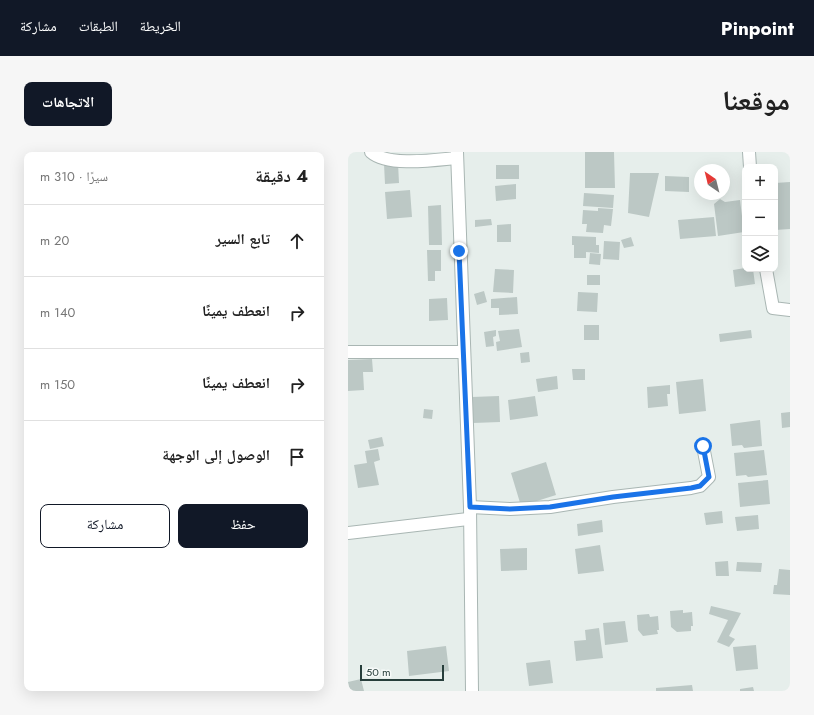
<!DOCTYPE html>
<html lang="ar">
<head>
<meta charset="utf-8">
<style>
  :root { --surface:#fff; --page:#f6f6f6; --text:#222; --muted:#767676; --line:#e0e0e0; --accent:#111827 }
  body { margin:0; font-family:Jost,"Noto Naskh Arabic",sans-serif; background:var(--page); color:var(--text); direction:rtl }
  .controls { position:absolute; right:12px; top:12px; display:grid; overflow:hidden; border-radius:8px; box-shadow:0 4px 16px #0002 }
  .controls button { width:36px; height:36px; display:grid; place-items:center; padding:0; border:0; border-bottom:1px solid var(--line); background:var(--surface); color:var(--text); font:20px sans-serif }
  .compass { position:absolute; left:346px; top:12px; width:36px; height:36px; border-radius:50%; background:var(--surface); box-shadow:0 4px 16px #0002; rotate:325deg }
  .scale { position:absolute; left:12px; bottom:10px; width:84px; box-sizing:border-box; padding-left:4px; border:2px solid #273e3b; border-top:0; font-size:11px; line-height:14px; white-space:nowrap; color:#273e3b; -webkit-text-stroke:3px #f7faf9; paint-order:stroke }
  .stop { position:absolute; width:12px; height:12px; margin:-9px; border:3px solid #1a73e8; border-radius:50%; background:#fff }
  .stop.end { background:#1a73e8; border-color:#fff; box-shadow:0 1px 4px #0008 }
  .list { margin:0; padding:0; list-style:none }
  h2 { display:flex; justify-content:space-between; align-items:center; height:52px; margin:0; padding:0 16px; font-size:17px }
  h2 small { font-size:13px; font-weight:400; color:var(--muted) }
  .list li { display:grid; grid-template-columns:26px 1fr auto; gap:12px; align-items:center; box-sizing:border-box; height:72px; padding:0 16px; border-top:1px solid var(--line) }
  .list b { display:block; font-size:15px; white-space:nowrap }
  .list em { font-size:13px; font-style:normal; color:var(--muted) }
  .actions { display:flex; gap:8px; padding:12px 16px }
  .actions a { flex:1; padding:9px 0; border:1px solid var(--accent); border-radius:8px; text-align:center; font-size:14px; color:var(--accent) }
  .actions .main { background:var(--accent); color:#fff }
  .icon { flex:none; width:22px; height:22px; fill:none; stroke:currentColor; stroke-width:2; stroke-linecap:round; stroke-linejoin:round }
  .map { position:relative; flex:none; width:442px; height:539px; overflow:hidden; direction:ltr; border-radius:8px }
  header { display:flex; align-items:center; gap:24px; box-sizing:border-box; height:56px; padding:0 20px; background:var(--accent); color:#fff }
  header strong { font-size:19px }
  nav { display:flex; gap:22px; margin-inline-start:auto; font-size:14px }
  .intro { display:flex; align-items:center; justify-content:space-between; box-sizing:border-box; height:96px; padding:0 24px }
  h1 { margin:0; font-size:28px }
  .button { padding:10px 18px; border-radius:8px; background:var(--accent); color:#fff; font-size:14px; font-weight:700 }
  main { display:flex; gap:24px; padding:0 24px }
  aside { flex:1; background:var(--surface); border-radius:8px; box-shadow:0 4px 16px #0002 }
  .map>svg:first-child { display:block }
</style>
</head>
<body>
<header>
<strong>Pinpoint</strong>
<nav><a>الخريطة</a><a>الطبقات</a><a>مشاركة</a></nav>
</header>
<div class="intro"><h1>موقعنا</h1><a class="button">الاتجاهات</a></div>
<main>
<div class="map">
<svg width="442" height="539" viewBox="0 0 442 539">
  <rect width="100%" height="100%" fill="#e6eeeb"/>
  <path fill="#bcc8c5" d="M 237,0 L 266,0 L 267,36 L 237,36 Z
    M 50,11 L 51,31 L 37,32 L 36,12 Z
    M 148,13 L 171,13 L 171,27 L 148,27 Z
    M 282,21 L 311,21 L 301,65 L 280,61 Z
    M 317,24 L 341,25 L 341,40 L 317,39 Z
    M 442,30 L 442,77 L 427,78 L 427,31 Z
    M 168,32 L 168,47 L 148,49 L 147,34 Z
    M 62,38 L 64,65 L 39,67 L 37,40 Z
    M 236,41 L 266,43 L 265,56 L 235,54 Z
    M 372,47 L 377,50 L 392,48 L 396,80 L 370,84 L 366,52 Z
    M 93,53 L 94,93 L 81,93 L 80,54 Z
    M 250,56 L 265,57 L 263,74 L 256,73 L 255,81 L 238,80 L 239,72 L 234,72 L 235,58 L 250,59 Z
    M 366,65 L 368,84 L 332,87 L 330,68 Z
    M 143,67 L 144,73 L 127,75 L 127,68 Z
    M 163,72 L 163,90 L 149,90 L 149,73 Z
    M 224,84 L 248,85 L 248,93 L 251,93 L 251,101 L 238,100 L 238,106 L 226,106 L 226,93 L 224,93 Z
    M 283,85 L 286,94 L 276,96 L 273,88 Z
    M 256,89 L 272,90 L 271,108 L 255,107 Z
    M 79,98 L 93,98 L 93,119 L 87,119 L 87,129 L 80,129 Z
    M 242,101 L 253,102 L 252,113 L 241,112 Z
    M 397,116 L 405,117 L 407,132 L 387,135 L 385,118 Z
    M 147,117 L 166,118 L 165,141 L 145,140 Z
    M 239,123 L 252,123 L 252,133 L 239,133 Z
    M 136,139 L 139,150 L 129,153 L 126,142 Z
    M 230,140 L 250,141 L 249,160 L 229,159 Z
    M 169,145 L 170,162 L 151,163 L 151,156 L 143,156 L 143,147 Z
    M 99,146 L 100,168 L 81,169 L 81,147 Z
    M 236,173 L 251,173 L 251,188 L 236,188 Z
    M 171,177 L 174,195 L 149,199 L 148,190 L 152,189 L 150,179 Z
    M 148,178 L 148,184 L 145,185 L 146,194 L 138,195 L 136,180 Z
    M 403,178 L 404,186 L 372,190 L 371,182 Z
    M 181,200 L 182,210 L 173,211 L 172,201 Z
    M 24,207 L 25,220 L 15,220 L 16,238 L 0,239 L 0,208 Z
    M 224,217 L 237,217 L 237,228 L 225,228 Z
    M 209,224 L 210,237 L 190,240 L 188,227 Z
    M 355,227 L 358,259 L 331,262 L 328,230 Z
    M 322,233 L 322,242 L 319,242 L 320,254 L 300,256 L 299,235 Z
    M 151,244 L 152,270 L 125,271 L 124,245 Z
    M 187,244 L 190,264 L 162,268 L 160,248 Z
    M 76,257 L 85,258 L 84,267 L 75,266 Z
    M 442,260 L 442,275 L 434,276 L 433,261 Z
    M 412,268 L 414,294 L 396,296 L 394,293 L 384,294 L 382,272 Z
    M 34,285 L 36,294 L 22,297 L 20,288 Z
    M 30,297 L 32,308 L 26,310 L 31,333 L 10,336 L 6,313 L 19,311 L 17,299 Z
    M 416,298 L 419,323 L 400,325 L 398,323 L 388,324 L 386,301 Z
    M 198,310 L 208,343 L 173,354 L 163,321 Z
    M 420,328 L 422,352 L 392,355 L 390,331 Z
    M 374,359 L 375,371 L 358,373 L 356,361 Z
    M 410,363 L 411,377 L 389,379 L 387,365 Z
    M 254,368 L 255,380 L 230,384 L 229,372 Z
    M 252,393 L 256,419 L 230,422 L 227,397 Z
    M 179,396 L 179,418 L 153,419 L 152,397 Z
    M 380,409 L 381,424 L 368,424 L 367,410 Z
    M 389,410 L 414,411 L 413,420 L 388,419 Z
    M 431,417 L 442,418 L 442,443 L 425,442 L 426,433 L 429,433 Z
    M 363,454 L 393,461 L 381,484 L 387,487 L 381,495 L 369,490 L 380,468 L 361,462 Z
    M 335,458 L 335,461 L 344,460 L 345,474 L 343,474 L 343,479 L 329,480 L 323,475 L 322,459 Z
    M 301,462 L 302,465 L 310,464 L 311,478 L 309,478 L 310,482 L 295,484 L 290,478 L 289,463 Z
    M 277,469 L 280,490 L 257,493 L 255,471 Z
    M 251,476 L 255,506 L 228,509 L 226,489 L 238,488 L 237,478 Z
    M 408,493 L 410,517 L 388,519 L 385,495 Z
    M 98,494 L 101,519 L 61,524 L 59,499 Z
    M 202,508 L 205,531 L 181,534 L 178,511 Z
    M 13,527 L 16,539 L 2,539 L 0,530 Z
    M 344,533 L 345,539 L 308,539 L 308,536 Z
    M 405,535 L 406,539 L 392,539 L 392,537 Z"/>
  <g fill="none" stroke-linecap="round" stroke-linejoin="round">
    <defs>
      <path id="minor" d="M 23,0 C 40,15 87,8 109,6
        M 401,0 L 402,15
        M 418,117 L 425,156 L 442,158
        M 0,200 L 115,200
        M 122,355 L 162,357 L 202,355 L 265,345 L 343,336 L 352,334 L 361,325 L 355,294
        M 0,381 L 120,367"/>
      <path id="tertiary" d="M 109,0 L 122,355 L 124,539"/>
    </defs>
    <use href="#minor" stroke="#a9b6b3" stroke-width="14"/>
    <use href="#tertiary" stroke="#a9b6b3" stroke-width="14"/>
    <use href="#minor" stroke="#fff" stroke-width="12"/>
    <use href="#tertiary" stroke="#fff" stroke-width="12"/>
  </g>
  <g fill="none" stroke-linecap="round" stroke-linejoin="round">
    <path stroke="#1a73e8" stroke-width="5" d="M 111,99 L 122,355 L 162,357 L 202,355 L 265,345 L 343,336 L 352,334 L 361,325 L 355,294"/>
  </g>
</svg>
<div class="controls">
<button>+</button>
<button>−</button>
<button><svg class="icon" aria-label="layers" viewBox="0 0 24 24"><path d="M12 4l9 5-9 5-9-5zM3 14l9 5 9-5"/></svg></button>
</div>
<svg class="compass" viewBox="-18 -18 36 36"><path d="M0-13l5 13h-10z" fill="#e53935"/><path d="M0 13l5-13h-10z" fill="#767676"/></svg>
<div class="scale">50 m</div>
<div class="stop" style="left:355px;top:294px"></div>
<div class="stop end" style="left:111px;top:99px"></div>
</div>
<aside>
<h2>4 دقيقة<small>سيرًا · 310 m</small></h2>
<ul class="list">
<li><svg class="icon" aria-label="ahead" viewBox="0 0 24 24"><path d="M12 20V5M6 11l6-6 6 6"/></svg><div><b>تابع السير</b></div><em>20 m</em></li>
<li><svg class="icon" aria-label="right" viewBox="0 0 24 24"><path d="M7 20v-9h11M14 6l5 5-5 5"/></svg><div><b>انعطف يمينًا</b></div><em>140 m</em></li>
<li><svg class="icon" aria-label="right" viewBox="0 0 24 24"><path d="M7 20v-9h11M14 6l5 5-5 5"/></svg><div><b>انعطف يمينًا</b></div><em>150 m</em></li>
<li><svg class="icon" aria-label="arrive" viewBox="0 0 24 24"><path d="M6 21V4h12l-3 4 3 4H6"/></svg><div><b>الوصول إلى الوجهة</b></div></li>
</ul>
<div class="actions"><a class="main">حفظ</a><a>مشاركة</a></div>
</aside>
</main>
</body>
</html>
